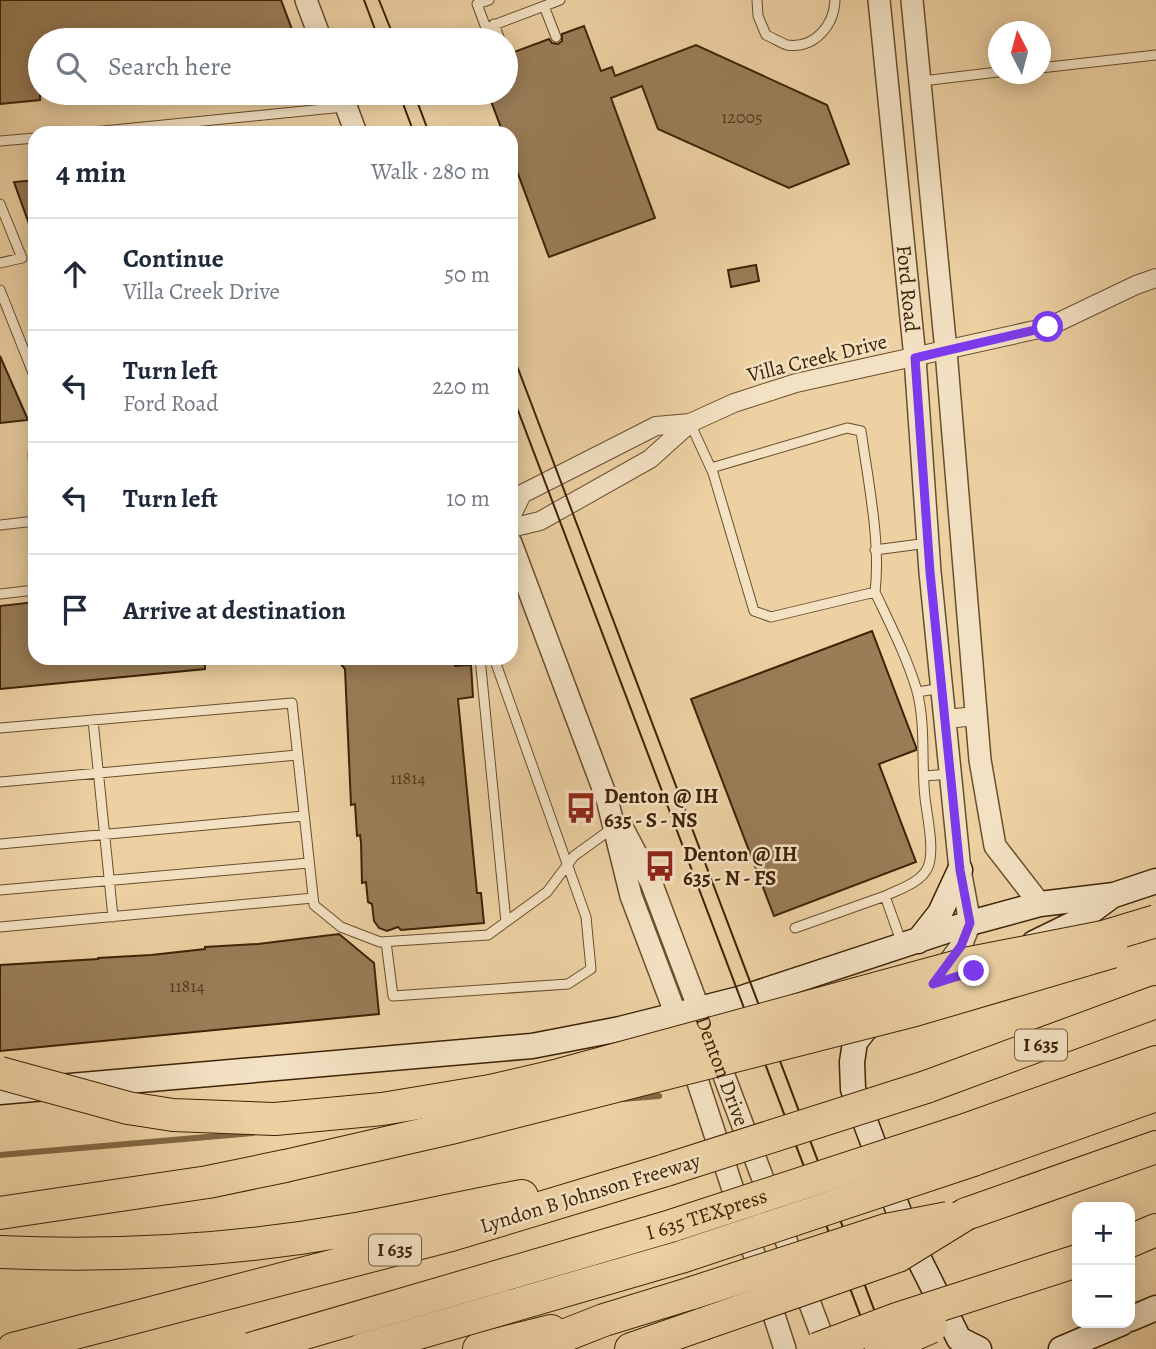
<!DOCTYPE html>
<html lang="en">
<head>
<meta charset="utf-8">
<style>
  :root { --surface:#fff; --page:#f2f2f3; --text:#1f2937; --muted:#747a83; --line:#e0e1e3 }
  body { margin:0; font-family:Alegreya,serif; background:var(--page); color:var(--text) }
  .controls { position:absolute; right:21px; bottom:21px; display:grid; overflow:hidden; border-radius:14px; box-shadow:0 4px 18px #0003 }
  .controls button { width:63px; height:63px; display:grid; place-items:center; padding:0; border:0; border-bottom:2px solid var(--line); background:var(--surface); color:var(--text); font:35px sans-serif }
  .compass { position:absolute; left:988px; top:21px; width:63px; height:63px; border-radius:50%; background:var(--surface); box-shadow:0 4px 18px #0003; rotate:354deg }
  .stop { position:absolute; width:21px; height:21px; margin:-16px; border:5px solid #7c3aed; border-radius:50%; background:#fff }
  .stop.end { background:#7c3aed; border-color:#fff; box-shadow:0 2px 7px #0008 }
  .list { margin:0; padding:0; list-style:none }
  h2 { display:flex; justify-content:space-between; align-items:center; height:91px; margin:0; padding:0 28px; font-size:30px }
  h2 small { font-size:23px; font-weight:400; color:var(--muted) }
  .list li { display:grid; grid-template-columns:46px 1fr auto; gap:21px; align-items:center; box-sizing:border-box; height:112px; padding:0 28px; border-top:2px solid var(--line) }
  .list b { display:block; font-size:26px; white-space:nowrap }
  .list p { margin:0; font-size:23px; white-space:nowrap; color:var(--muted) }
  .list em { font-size:23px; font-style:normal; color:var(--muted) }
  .icon { flex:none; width:38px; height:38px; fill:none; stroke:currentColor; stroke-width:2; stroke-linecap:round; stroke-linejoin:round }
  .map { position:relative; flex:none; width:1156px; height:1349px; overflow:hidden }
  .search { position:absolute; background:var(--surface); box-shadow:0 4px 18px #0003; left:28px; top:28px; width:490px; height:77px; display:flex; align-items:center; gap:18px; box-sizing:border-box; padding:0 24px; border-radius:38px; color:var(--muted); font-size:26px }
  .panel { position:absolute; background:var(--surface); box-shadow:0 4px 18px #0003; left:28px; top:126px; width:490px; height:539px; border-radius:21px }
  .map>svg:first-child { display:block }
</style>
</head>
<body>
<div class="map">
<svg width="1156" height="1349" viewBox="0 0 1156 1349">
  <rect width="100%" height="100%" fill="#edd1a3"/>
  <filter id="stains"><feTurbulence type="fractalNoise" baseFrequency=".00286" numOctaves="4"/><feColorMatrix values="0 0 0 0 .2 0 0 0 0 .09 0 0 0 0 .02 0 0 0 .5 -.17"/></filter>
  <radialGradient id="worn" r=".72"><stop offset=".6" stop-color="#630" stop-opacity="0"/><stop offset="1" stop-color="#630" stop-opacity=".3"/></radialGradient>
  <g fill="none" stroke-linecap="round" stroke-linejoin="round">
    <path stroke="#836843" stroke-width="6" d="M 623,1099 L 659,1096
      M 0,1155 L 253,1133"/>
  </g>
  <path fill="#997d57" stroke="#3d2305" stroke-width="2" d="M 0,0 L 281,0 L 296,40 L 40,40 L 40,100 L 0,104 Z
    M 584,26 L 601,71 L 612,67 L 615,76 L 696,45 L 827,105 L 849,164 L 789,188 L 658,129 L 642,86 L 611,98 L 655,218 L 549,257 L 511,155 L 511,133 L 503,133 L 488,93 L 506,93 L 506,55 L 549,39 L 552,43 L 558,44 L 562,41 L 562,34 Z
    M 35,180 L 35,235 L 33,235 L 14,182 Z
    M 756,265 L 759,281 L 731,287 L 728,270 Z
    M 0,356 L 28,420 L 0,423 Z
    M 35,602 L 35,658 L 205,658 L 205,669 L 0,689 L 0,606 Z
    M 872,631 L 916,747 L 916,750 L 879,764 L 916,862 L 774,916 L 691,699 Z
    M 336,658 L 454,658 L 455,666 L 471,665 L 473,697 L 458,699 L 477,893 L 481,893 L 484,923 L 401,930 L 398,927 L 387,931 L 379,928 L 374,921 L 372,904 L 368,902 L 366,882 L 362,883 L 361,842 L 360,835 L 357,836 L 355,804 L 351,805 L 345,669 Z
    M 339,934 L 374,963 L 379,1014 L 0,1051 L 0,965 L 98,959 L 98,958 L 151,955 L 205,949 L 205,947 L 258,944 Z"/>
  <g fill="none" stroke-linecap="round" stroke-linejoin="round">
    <defs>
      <path id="service" d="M 489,0 L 477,4 L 486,28 L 560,0
        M 757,0 L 758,16 L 766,35 C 773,38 781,43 787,45 C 815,49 834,25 835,0
        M 544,6 L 556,37
        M 494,24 L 500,40
        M 1040,68 L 1156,55
        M 922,81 L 998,72
        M 83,133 L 344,107
        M 0,141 L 35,138
        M 0,204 L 22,258 L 0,263
        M 0,290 L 35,378
        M 690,423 L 713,473 L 754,611 L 771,617 L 875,592 C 881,543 868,480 861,431 L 847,428 L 711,468
        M 35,453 L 33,453 L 35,499
        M 0,525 L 35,521
        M 875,550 L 928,543
        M 875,592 C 890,624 907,657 917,691 C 926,726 921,762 925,798 C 927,816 935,850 928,867 C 922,882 900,889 885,896 L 902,944
        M 0,594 L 35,590
        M 480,658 L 506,922
        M 917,692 L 943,688
        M 93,720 L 113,917
        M 0,728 L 292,703 L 314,905 L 341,927 L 380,942 L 488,935 L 547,892 L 574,856 L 614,827
        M 924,776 L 950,774
        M 0,782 L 297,755
        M 0,844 L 304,816
        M 0,890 L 309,863
        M 0,927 L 313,898
        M 795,928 L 885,896
        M 386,942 L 393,996 L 568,984 L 591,969 L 586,917 L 494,658"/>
      <path id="minor" d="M 511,517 L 522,494 L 656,426 L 690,423
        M 511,528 L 540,521 L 650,459 L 690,423 L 734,403 L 796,383 L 1048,327 L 1136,285 L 1156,278
        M 946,719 L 976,716"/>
      <g id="tertiary">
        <path d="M 306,0 L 321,40"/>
        <path id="s1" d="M 879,0 L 915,358 L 930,572 L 960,870 L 970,923 L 961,946 L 942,972"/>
        <path d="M 912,0 L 946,351 L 980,760 L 995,846 L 1040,904"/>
        <path d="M 341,93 L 356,133"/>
        <path d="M 511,543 L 607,799 L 631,896 L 676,1015 L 785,1349"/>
        <path id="s2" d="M 622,827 L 651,882 L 827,1349"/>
      </g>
      <path id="secondary" d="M 918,941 L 940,913 L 960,870
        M 1034,943 L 1075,923 L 1113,895
        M 877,1014 L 855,1042 L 852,1062 L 853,1089 L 909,1239 L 959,1339 L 979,1349
        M 0,1092 L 532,1046 L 620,1029 L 739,999 L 970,923 L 1040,904 L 1114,895 L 1156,881
        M 1130,1319 L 1156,1308
        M 1061,1349 L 1122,1323"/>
      <path id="motorway" d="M 926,1087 L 1156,1002
        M 962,1131 L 1156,1062
        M 973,1160 L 1156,1095
        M 0,1213 L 208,1182 L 285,1166
        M 966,1214 L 1156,1147
        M 1130,1241 L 1156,1230
        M 0,1252 C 115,1257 237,1250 350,1230 C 408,1220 465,1206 522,1196
        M 13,1349 L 451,1235 L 666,1170
        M 479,1349 L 551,1331
        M 530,1349 L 604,1320 L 692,1293
        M 631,1349 L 703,1324"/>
    </defs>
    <use href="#service" stroke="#694e2c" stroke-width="11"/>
    <use href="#minor" stroke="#694e2c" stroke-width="20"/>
    <use href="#tertiary" stroke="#694e2c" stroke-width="24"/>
    <use href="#secondary" stroke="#3d2305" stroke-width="27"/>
    <use href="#motorway" stroke="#3d2305" stroke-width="34"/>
    <use href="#service" stroke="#f3e1c3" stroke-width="9"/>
    <use href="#minor" stroke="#f3e1c3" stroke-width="18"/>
    <use href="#tertiary" stroke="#f3e1c3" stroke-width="21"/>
    <use href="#secondary" stroke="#f3e1c3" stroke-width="24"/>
    <use href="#motorway" stroke="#edd1a3" stroke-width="32"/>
    <path stroke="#3d2305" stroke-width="2" d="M 364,0 L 379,40
      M 379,0 L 395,40
      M 399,93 L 414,133
      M 414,93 L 429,133
      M 511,350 L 889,1349
      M 511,392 L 873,1349"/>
    <defs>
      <g id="motorway-bridge">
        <path d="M 0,1073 L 128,1108 L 173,1115 L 275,1119 L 382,1109 L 490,1091 L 559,1075 L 970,963 L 1103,937 L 1156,921"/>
        <path d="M 285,1166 L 451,1128 L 915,1010 L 1112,952"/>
        <path d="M 666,1170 L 926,1087"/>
        <path d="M 692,1293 L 886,1230 L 948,1218"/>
        <path d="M 703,1324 L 898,1256 L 966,1214"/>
        <path id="s3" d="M 250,1349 L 671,1226 L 962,1131"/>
        <path d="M 363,1349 L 681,1257 L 973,1160"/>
        <path d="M 817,1349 L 897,1319 L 1077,1261"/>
        <path d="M 881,1349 L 931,1327"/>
      </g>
    </defs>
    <use href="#motorway-bridge" stroke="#3d2305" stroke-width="34" stroke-linecap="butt"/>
    <use href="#motorway-bridge" stroke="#edd1a3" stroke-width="32"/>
  </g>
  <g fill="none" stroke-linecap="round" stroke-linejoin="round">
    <path stroke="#7c3aed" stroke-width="9" d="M 974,971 L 933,984 L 961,946 L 970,923 L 960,870 L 930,572 L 915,358 L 1048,327"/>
  </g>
  <defs>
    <symbol id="bus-bare" viewBox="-9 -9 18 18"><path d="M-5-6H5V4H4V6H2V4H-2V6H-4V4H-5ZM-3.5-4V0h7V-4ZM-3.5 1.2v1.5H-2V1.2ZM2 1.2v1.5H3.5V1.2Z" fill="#8f2418" stroke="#f3e1c3" stroke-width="2.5" paint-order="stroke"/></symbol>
  </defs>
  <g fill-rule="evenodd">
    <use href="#bus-bare" x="559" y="786" width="44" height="44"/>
    <use href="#bus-bare" x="638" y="844" width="44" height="44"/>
  </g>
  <g text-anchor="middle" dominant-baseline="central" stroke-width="5" stroke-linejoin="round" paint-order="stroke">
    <g font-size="18" fill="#543a1a">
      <text x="742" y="117">12005</text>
      <text x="408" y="778">11814</text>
      <text x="187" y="986">11814</text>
    </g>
    <g fill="#f3e1c3" stroke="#745c3e" stroke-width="2">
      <rect x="1015" y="1029.5" width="52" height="31" rx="5"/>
      <rect x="369" y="1234.5" width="52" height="31" rx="5"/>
    </g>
    <g font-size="19" font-weight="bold" fill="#3d2305">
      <text x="1041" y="1045">I 635</text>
      <text x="395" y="1250">I 635</text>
    </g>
    <g font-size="21" fill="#3d2305" stroke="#f3e1c3">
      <text stroke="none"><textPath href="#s1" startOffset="290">Ford Road</textPath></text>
      <text transform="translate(817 358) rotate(-14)">Villa Creek Drive</text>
      <text stroke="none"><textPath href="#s2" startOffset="264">Denton Drive</textPath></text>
      <text transform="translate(590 1193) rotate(-17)">Lyndon B Johnson Freeway</text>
      <text stroke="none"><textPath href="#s3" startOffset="476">I 635 TEXpress</textPath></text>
    </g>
    <g font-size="21" font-weight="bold" fill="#3d2305" stroke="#f3e1c3" text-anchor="start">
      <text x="604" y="796">Denton @ IH<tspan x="604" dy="24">635 - S - NS</tspan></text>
      <text x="683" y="854">Denton @ IH<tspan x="683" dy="24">635 - N - FS</tspan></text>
    </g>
  </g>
  <rect width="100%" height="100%" filter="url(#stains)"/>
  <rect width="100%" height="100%" fill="url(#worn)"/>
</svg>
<div class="controls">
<button>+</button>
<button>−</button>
</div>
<svg class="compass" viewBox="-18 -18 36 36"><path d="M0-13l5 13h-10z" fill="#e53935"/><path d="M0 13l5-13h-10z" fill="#747a83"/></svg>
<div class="stop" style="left:1048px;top:327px"></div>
<div class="stop end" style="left:974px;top:971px"></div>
<div class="search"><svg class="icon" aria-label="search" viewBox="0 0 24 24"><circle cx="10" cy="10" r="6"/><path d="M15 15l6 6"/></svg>Search here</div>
<section class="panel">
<h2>4 min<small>Walk · 280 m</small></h2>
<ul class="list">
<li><svg class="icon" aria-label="ahead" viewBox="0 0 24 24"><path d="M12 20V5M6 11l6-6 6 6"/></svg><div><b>Continue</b><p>Villa Creek Drive</p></div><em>50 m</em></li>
<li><svg class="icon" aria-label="left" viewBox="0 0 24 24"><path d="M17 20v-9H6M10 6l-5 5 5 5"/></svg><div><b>Turn left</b><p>Ford Road</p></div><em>220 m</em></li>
<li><svg class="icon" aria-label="left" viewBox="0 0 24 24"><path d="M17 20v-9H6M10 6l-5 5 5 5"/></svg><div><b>Turn left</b></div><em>10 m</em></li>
<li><svg class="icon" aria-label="arrive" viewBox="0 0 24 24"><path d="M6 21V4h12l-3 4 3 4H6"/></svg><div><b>Arrive at destination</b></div></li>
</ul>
</section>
</div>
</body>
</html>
